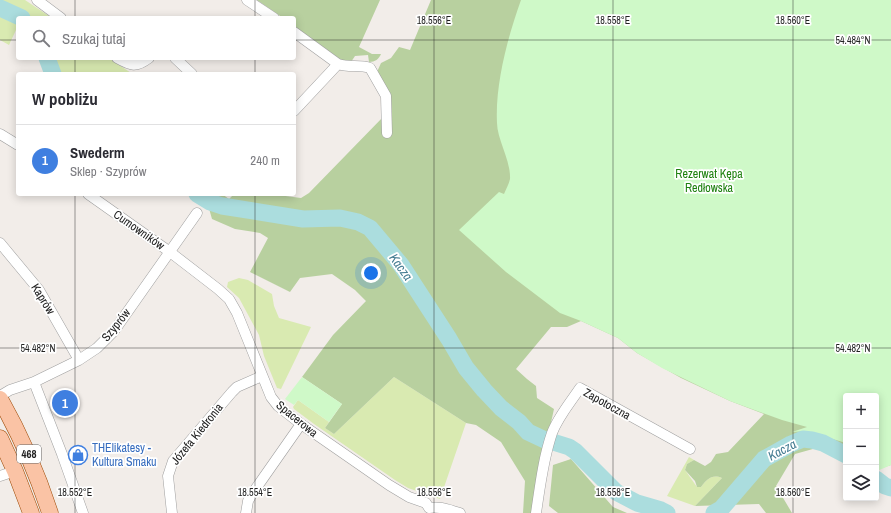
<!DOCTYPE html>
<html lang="pl">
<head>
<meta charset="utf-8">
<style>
  :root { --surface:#fff; --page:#f7f7f7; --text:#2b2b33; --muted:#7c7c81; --line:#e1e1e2; --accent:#cf0530 }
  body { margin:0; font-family:"Archivo Narrow",sans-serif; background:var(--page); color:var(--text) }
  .controls { position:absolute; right:12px; bottom:12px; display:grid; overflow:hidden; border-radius:4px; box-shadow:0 2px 10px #0003 }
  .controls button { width:36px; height:36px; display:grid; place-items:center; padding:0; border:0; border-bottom:1px solid var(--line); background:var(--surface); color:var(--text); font:20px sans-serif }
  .you { position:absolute; left:371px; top:273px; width:14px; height:14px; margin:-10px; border:3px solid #fff; border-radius:50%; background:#1a73e8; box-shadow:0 0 0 6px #1a73e833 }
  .badge { display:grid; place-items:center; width:26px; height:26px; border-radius:50%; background:var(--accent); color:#fff; font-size:13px; font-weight:700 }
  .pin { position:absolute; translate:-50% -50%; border:2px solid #fff; box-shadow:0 1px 4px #0006 }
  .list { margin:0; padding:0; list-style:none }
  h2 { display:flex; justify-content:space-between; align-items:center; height:52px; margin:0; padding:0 16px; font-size:17px }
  h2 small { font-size:13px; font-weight:400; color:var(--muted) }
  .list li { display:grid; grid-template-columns:26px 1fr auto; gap:12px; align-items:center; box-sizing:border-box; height:72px; padding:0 16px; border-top:1px solid var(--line) }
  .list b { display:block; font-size:15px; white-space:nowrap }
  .list p { margin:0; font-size:13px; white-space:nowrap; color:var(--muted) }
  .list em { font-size:13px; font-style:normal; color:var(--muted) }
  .icon { flex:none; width:22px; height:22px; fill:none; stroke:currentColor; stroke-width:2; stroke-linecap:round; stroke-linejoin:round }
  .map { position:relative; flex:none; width:891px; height:513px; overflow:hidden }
  .search { position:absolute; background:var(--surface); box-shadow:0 2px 10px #0003; left:16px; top:16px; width:280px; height:44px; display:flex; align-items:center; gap:10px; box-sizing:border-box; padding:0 14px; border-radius:4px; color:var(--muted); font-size:15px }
  .panel { position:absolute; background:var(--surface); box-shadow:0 2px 10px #0003; left:16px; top:72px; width:280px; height:124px; border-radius:4px }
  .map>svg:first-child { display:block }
</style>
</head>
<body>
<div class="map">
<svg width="891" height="513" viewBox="0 0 891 513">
  <rect width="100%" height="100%" fill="#f2ede9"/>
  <path fill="#d9eab1" d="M 0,0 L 25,0 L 52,18 L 27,18 L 7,8 L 0,6 Z
    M 0,11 L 18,19 L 18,31 L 16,30 L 9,45 L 0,40 Z
    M 54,58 L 109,58 L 131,73 L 59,74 Z
    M 239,278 L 248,280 L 272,294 L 274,306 L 279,318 L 311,327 L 281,389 L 277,388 L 264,356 L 259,335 L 239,298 L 227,287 L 228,282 Z
    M 394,377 L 466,423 L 440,499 L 408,488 L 395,480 L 314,424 L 294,409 L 293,407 L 298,400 L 329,422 L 325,428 L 334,434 Z
    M 689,457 L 694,460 L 687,464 L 685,470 L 697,487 L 701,487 C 707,479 712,474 722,478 L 695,506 L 667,496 Z"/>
  <path fill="#b8d09f" d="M 257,0 L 380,0 L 359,47 L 372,54 L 381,54 C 379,59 375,62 369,62 L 368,55 L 355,56 L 351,62 L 344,62 L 294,26 L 294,18 L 283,18 Z
    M 431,0 L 891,0 L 891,465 L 876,470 L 876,396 L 846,396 L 846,458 L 820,447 L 795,454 L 776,486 L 792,513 L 766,513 L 759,504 L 695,506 L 722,478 C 712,474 707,479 701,487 L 697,487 L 695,481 L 685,470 L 687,464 L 694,460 L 705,466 L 711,462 L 716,454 L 728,452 L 764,414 L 730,401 L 681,378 L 637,353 L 618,338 L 581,321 L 567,327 L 551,327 L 516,369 L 527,379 L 536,386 L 537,398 L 554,409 L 550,427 L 543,450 L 531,513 L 523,513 L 525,481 L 501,442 L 476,425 L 466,423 L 394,377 L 334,434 L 325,428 L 342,404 L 302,377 L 333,335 L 366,301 L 355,290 L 332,274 L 300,278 L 290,292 L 250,272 L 268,238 L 260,233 L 235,229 L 212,219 L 208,205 L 219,194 L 222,194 L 229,199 L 234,194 L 270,194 L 301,198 L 309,193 L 383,117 L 390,117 L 377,72 L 381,63 L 391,58 L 399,47 L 410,50 Z
    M 571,459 L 613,507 L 627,513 L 558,513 L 549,506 L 553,465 Z"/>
  <path fill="#cff9c8" d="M 521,0 L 891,0 L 891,465 L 877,471 L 876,469 L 876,396 L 846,396 L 846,443 L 806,431 L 792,432 L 807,427 L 782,420 L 730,401 L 662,368 L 637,353 L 618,338 L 581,321 L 560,313 L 506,272 L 459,230 L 499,192 L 504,194 C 506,189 509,184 510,179 C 511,161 497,139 497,123 C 495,84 508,36 521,0 Z
    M 302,377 L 342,404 L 329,422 L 298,400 L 294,405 L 285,399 Z"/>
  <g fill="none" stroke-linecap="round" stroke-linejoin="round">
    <path stroke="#abddde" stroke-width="17" d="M 0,8 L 22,18
      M 47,58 L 53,74
      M 197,194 L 210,202 L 222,206 L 303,219 L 340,218 L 358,222 L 370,228 L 401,265 L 449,339 L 466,368 L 484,390 L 501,408 L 519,422 L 528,432 L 545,440
      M 553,442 L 569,447 L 575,451 L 616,492 L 637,503 L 661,510 L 667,513
      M 876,479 L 885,486 L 891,488
      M 714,513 L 721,509 L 764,459 L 791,444 L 803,439 L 812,440 L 823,443 L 846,455"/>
    <defs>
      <path id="street" d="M 37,0 L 61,18
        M 247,0 L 274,18
        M 294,32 L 338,64 C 349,68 360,64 370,68 L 386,96 L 387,133
        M 117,58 C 131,66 136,68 149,58
        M 175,58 L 192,74
        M 294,111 L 338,64
        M 0,134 L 18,145
        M 88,194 L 170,252 L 218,289 L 229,299 L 237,313 L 271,397 L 278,406 L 301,424 L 389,485 L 409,497 L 426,503 L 429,508
        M 0,243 L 39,290 L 79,360
        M 34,382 L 62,454 L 83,513
        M 0,396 L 10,390 L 34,382 L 79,360 L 97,348 L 114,331 L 197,213
        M 0,476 L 15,471
        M 429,508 C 440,506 449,510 460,513
        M 172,513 L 168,476 L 173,461 L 232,392 L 237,387 L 262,376
        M 246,513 L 248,501 L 252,494 L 301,424
        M 536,513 C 540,487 543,459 552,433 C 558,417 570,403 580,388 L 690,449"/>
      <path id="primary" d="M 0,399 C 21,436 37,473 50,513
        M 0,438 L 15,471 L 31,513"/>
    </defs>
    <use href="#street" stroke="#9f9f9f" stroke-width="11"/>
    <use href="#primary" stroke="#9c4804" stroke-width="17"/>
    <use href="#street" stroke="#fff" stroke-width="10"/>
    <use href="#primary" stroke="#fac3a5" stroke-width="16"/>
  </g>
  <path fill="none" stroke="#222" stroke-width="1" stroke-opacity="0.45" d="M 75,0 L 75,18M 255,0 L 255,18M 434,0 L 434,513M 613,0 L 613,513M 793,0 L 793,513M 0,40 L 18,40M 294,40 L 891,40M 75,58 L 75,74M 255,58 L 255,74M 75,194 L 75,513M 255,194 L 255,513M 0,348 L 891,348"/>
  <defs>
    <symbol id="shop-ring" viewBox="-11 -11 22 22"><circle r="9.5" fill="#fff" stroke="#3f7fe0" stroke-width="1.5"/><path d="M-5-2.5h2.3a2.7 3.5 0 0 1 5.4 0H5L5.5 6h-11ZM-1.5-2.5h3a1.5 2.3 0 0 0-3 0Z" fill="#3f7fe0"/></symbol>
  </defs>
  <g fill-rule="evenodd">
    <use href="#shop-ring" x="67" y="444" width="22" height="22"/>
  </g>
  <g text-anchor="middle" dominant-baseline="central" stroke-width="3.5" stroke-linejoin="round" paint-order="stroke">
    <rect fill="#fff" stroke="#646464" stroke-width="1" x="17" y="445" width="24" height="18" rx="3"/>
    <g font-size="11" font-weight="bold" fill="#222">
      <text x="29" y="454">468</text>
    </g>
    <g font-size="12" fill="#1e810f" stroke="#fff">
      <text x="709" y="174">Rezerwat Kępa<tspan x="709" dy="14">Redłowska</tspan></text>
    </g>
    <g font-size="12" fill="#222" stroke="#fff">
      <text transform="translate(139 230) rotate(35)">Cumowników</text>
      <text transform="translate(43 299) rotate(58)">Kaprów</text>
      <text transform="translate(116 325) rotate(-51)">Szyprów</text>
      <text transform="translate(607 404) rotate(29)">Zapotoczna</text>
      <text transform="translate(297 419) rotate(39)">Spacerowa</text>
      <text transform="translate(197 434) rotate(-51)">Józefa Kiedronia</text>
    </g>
    <g font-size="12" fill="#366cbe" stroke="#fff" text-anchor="start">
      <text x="92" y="448">THElikatesy -<tspan x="92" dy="14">Kultura Smaku</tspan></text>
    </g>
    <g font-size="13" font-style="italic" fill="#437b91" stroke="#fff">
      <text transform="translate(401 267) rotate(54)">Kacza</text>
      <text transform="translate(782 450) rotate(-28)">Kacza</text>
    </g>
  </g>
  <g font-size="10" text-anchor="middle" fill="#222" stroke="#fff" stroke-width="3.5" stroke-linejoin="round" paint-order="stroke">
    <text x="434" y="24">18.556°E</text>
    <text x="613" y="24">18.558°E</text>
    <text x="793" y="24">18.560°E</text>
    <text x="853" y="44">54.484°N</text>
    <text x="38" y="352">54.482°N</text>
    <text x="853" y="352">54.482°N</text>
    <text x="75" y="496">18.552°E</text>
    <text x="255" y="496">18.554°E</text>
    <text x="434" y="496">18.556°E</text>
    <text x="613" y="496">18.558°E</text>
    <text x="793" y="496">18.560°E</text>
  </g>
</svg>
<div class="controls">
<button>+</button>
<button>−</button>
<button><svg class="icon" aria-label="layers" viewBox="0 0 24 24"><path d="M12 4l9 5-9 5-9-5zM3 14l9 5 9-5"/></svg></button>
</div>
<div class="you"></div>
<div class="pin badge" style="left:65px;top:403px;background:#3f7fe0">1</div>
<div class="search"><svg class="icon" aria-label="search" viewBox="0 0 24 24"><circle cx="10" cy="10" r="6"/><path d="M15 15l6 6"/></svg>Szukaj tutaj</div>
<section class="panel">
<h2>W pobliżu<small></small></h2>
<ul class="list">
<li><span class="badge" style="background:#3f7fe0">1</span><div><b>Swederm</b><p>Sklep · Szyprów</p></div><em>240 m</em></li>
</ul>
</section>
</div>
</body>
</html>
